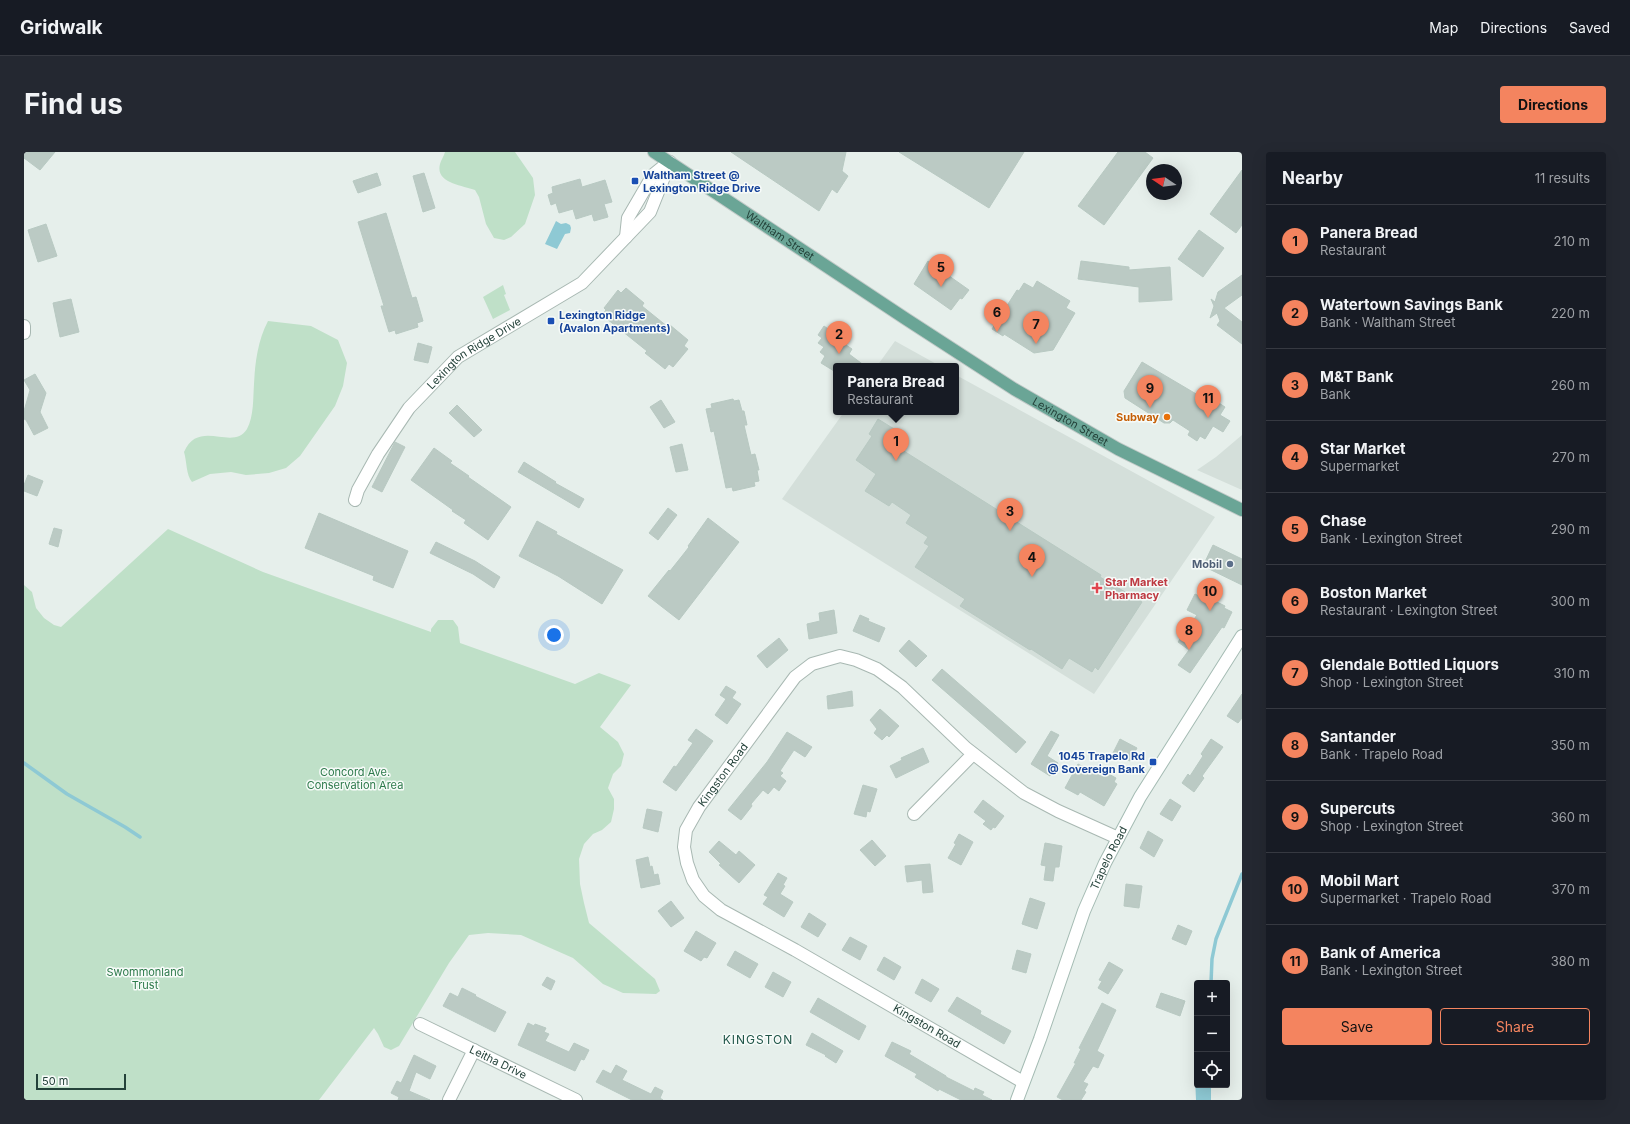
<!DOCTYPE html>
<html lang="en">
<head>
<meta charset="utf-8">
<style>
  :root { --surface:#171b24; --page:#242831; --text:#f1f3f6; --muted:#9ea1a6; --line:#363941; --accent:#f4845f }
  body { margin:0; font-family:Inter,sans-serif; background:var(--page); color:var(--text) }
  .controls { position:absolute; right:12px; bottom:12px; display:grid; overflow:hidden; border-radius:4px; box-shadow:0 4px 16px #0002 }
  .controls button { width:36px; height:36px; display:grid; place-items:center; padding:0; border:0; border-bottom:1px solid var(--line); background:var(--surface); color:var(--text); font:20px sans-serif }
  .compass { position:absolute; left:1122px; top:12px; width:36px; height:36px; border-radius:50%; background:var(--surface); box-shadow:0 4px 16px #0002; rotate:283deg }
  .scale { position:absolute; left:12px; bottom:10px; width:90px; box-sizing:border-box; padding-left:4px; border:2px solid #24423a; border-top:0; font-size:11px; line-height:14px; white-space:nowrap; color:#24423a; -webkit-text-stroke:3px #f7fbf9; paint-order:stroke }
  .you { position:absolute; left:530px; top:483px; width:14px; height:14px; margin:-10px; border:3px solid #fff; border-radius:50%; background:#1a73e8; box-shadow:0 0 0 6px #1a73e833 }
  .badge { display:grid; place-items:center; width:26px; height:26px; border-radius:50%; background:var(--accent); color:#111; font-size:13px; font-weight:700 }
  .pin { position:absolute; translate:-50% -33px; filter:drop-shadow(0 1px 2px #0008) }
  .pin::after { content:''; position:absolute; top:21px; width:14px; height:12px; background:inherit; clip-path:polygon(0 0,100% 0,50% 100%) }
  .popup { position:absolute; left:809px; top:211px; width:126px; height:52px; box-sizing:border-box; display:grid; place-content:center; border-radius:4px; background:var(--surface); filter:drop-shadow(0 1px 3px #0005); font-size:13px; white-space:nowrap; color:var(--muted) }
  .popup b { font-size:15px; color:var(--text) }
  .popup::after { content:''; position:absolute; left:50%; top:100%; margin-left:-8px; border:8px solid transparent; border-top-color:var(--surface) }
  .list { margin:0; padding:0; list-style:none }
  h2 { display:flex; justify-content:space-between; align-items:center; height:52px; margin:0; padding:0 16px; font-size:17px }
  h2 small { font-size:13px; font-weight:400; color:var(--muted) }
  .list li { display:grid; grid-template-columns:26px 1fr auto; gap:12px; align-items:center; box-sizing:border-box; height:72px; padding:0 16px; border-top:1px solid var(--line) }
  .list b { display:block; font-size:15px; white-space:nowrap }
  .list p { margin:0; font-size:13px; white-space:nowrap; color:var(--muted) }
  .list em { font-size:13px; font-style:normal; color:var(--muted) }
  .actions { display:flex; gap:8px; padding:12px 16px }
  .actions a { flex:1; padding:9px 0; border:1px solid var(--accent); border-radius:4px; text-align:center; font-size:14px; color:var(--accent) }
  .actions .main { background:var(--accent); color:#111 }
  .icon { flex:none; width:22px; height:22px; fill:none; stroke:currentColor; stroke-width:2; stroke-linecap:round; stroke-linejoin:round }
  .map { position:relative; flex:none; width:1218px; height:948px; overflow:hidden; border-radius:4px }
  header { display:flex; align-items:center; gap:24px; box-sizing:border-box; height:56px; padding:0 20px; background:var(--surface); border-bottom:1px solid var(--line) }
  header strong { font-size:19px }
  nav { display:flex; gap:22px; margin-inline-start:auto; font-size:14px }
  .intro { display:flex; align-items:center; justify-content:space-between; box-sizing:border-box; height:96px; padding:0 24px }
  h1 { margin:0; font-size:28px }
  .button { padding:10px 18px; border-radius:4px; background:var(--accent); color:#111; font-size:14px; font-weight:700 }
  main { display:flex; gap:24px; padding:0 24px }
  aside { flex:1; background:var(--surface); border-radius:4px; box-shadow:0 4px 16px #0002 }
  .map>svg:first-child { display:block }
</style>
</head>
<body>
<header>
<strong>Gridwalk</strong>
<nav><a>Map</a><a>Directions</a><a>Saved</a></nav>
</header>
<div class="intro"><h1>Find us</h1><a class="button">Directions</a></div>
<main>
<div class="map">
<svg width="1218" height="948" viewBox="0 0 1218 948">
  <rect width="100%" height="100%" fill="#e6efeb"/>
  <path fill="#d4dfda" d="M 871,189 L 916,214 L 853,214 Z
    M 932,223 L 1191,365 L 1070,542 L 758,347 L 820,260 L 932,260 Z
    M 1218,283 L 1218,338 L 1173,318 L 1192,305 Z"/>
  <path fill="#bfe0c8" d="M 421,0 L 491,0 L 509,26 L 511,43 L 501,72 L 487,85 L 480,88 L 470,86 L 462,72 L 455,45 L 451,38 C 438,33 411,31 416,12 C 417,8 420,4 421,0 Z
    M 479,133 L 482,142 L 480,143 L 486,158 L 469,167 L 459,145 Z
    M 244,169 L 287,174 L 314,188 L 323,211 L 319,234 L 311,254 L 276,304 L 262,316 L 245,321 L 222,323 L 207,320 L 186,322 L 168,330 C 162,323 163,310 160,300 C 175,266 209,300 223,277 C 230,264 229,246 230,232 C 231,210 234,188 244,169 Z
    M 144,377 L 239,420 L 407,480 L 407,477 L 414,468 L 429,468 L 434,475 L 436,491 L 551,532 L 575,521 L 607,533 L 576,575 L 594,590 L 600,602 L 597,614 L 589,622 L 584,636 L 590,647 L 590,657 L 587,670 L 578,678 L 569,682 L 560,692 L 555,707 L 556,732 L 560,751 L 565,771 L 631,827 L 636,839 L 632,842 L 599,841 L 579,832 L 549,806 L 497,783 L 464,781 L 445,783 L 425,811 L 375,894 L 367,898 L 360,895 L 354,882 L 350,876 L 295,948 L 0,948 L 0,433 L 8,440 L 12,456 L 20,466 L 30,473 L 37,475 Z"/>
  <path fill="#8ec9d4" d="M 532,69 L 537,72 L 542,71 L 546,73 L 547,76 L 546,81 L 541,82 L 533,97 L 521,92 Z
    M 1173,920 L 1173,933 L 1187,933 L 1187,948 L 1172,948 L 1171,925 Z"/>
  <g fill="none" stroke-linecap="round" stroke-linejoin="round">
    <path stroke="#8ec9d4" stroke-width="3.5" d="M 0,611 L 43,642 L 101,675 L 116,685
      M 1187,831 L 1188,807 L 1192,787 L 1218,722"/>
  </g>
  <path fill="#bbcac4" stroke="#b8c9c2" d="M 0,0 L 31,0 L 16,18 L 0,6 Z
    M 707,0 L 822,0 L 818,19 L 824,24 L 813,41 L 808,37 L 795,59 Z
    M 875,0 L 1000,0 L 965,56 Z
    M 1094,0 L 1121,0 L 1129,6 L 1080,73 L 1054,54 Z
    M 1218,18 L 1218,73 L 1212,81 L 1186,62 Z
    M 353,21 L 357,33 L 334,41 L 329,29 Z
    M 400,21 L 411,56 L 399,60 L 389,24 Z
    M 556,27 L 558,35 L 581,28 L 588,50 L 580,52 L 584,65 L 570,69 L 568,62 L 552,67 L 549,57 L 535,61 L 532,51 L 527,53 L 524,43 L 529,41 L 528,35 Z
    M 362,61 L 388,146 L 392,145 L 399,169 L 393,171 L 394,175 L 372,182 L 371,178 L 365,180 L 357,154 L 360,154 L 334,70 Z
    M 22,72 L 33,104 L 14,110 L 4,78 Z
    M 1175,78 L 1200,96 L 1179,125 L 1154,107 Z
    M 904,109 L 945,138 L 938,147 L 936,146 L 927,158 L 890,132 Z
    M 1057,109 L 1105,115 L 1105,118 L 1146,115 L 1148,148 L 1115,150 L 1115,135 L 1054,127 Z
    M 1218,123 L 1218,143 L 1200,156 L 1218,170 L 1218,192 L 1193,173 L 1196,169 L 1193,161 L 1186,166 L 1190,154 L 1187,147 L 1191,150 L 1194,140 Z
    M 1013,129 L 1046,149 L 1042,156 L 1051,161 L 1029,198 L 1010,201 L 980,182 L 979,184 L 968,177 L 993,138 L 995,139 L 1000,131 L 1009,136 Z
    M 602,136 L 620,151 L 618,154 L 644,175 L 646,173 L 664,188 L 660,194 L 664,197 L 649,215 L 645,212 L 641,217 L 621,201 L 623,199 L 578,163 L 582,158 L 580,156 L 594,138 L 597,141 Z
    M 47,147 L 55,180 L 36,185 L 29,151 Z
    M 800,174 L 824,191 L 822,193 L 828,197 L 825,202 L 841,214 L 812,214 L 810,219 L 797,211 L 801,204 L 796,200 L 800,195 L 794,191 L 798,186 L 794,183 Z
    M 394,191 L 408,195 L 404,211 L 390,208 Z
    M 1118,210 L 1179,246 L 1181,242 L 1201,255 L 1196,263 L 1206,269 L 1199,280 L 1189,274 L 1181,287 L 1176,284 L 1173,289 L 1164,283 L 1166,279 L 1149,268 L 1146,271 L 1140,271 L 1101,246 L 1100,239 Z
    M 11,222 L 22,241 L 16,260 L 24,276 L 10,283 L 2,268 L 0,267 L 0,259 L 6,238 L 0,228 Z
    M 709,247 L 710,249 L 715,248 L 718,259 L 720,259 L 723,273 L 720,273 L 727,303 L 731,302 L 735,318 L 733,318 L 735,329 L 730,330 L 731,334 L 709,339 L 708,335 L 702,336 L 690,279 L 687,280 L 682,257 L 688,256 L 687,252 Z
    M 637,248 L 651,270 L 640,276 L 626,255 Z
    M 433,253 L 458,278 L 450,285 L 425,261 Z
    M 854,267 L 875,280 L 872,284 L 879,289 L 875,296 L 1077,423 L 1076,425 L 1118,450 L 1074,518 L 1071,515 L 1068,520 L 1045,506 L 1038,517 L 1007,497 L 1006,498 L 936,454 L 941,447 L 891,415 L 905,394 L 900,391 L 904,385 L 882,371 L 887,363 L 868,350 L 865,354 L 841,339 L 852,322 L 832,308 L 848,284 L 845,282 Z
    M 371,290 L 381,295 L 358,340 L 348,335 Z
    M 658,292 L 664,318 L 652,320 L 646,295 Z
    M 410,296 L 428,309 L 426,311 L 445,324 L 444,325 L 487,355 L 464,388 L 440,371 L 442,368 L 428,359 L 429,358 L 387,328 Z
    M 500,310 L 532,330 L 531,331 L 560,347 L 555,356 L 494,320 Z
    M 4,323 L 19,329 L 13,344 L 0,339 L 0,333 Z
    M 644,356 L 653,363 L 634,388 L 625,381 Z
    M 295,361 L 384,399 L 369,436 L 349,428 L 350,424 L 281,396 Z
    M 684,366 L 715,390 L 655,468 L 624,444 L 645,418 L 646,419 L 658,404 L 665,395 L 664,394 Z
    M 513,369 L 533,380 L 532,382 L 599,418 L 578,452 L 534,424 L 495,404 Z
    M 30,376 L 38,378 L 34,395 L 25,392 Z
    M 412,390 L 451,409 L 476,425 L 470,436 L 449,422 L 406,401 Z
    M 1189,393 L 1218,407 L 1218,433 L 1179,414 Z
    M 1171,442 L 1177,445 L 1179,443 L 1201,454 L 1200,456 L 1208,460 L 1200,476 L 1198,475 L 1166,521 L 1154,513 L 1165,498 L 1154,490 L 1173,463 L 1163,458 Z
    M 810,458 L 813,481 L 785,487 L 783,472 L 796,469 L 795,461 Z
    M 836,463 L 845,467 L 844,469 L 861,476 L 855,490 L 829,479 Z
    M 755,486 L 764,498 L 743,516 L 733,504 Z
    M 885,488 L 903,504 L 892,515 L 875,499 Z
    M 918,517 L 1002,590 L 992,601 L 908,528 Z
    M 702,534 L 712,540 L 708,546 L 717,552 L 703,572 L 691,563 L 702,547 L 696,543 Z
    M 828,539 L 829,554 L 804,557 L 803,544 Z
    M 1218,542 L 1218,566 L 1214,571 L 1203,564 Z
    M 856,557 L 875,574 L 865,585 L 863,583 L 858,588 L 850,581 L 853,577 L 846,568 Z
    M 672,577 L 689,589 L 652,639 L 639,630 L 650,614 L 652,615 L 669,591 L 664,588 Z
    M 1027,579 L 1035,583 L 1023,604 L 1034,611 L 1026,624 L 1007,612 Z
    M 763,580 L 788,595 L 781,605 L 770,598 L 756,619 L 759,621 L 756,624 L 762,629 L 755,639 L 750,635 L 744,642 L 739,638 L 727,652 L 728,654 L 717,668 L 704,658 L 743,610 Z
    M 1096,587 L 1113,596 L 1106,609 L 1089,601 Z
    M 1187,587 L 1199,595 L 1178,624 L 1180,626 L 1170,640 L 1158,631 L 1164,622 L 1166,624 L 1179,604 L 1177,602 Z
    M 899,596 L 905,610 L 872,626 L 866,614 L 878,608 L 877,606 Z
    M 1054,612 L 1079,625 L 1081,625 L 1083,621 L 1092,626 L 1090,630 L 1093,632 L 1080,654 L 1056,640 L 1054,643 L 1041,636 Z
    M 839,633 L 853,637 L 846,660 L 843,659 L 842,665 L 830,662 Z
    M 1146,647 L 1157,654 L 1148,669 L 1136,662 Z
    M 959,648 L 980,664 L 971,676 L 969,675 L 967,678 L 959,672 L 962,669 L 950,660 Z
    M 623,657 L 638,660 L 634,680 L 619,676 Z
    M 1124,679 L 1139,688 L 1130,705 L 1116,696 Z
    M 935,682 L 949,690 L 937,713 L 924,706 L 932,692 L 930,691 Z
    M 848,688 L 862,704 L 851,714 L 836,698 Z
    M 695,689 L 712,703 L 715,699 L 731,713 L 715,731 L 695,713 L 697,712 L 685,700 Z
    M 1021,691 L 1038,694 L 1035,715 L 1031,715 L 1029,729 L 1020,728 L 1022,714 L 1017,713 Z
    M 624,705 L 626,715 L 628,714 L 630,723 L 634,722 L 636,732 L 617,736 L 612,708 Z
    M 906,712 L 909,740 L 899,741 L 898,728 L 883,730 L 881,714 Z
    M 754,721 L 763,726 L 759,733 L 761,734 L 756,742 L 769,750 L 760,765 L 739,752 L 744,745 L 740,743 Z
    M 1102,732 L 1118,734 L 1115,756 L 1100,754 Z
    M 1006,746 L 1021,751 L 1013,777 L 998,772 Z
    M 647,749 L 660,766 L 647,775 L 634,759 Z
    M 785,761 L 802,772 L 794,785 L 777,775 Z
    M 1154,773 L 1168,779 L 1162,793 L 1148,787 Z
    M 672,779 L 692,791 L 683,806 L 680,805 L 677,809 L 660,799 Z
    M 826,785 L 843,794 L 836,808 L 818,798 Z
    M 993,798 L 1007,802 L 1002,821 L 988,817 Z
    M 711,799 L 734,812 L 726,826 L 703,813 Z
    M 860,805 L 877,815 L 870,828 L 853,818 Z
    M 1085,810 L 1099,818 L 1084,842 L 1074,836 L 1078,829 L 1075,828 Z
    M 749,820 L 767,830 L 759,845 L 741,835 Z
    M 523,825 L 531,829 L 527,838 L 518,833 Z
    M 898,827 L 915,837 L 907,850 L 891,841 Z
    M 438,836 L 452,843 L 451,844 L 482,860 L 471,880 L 419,854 L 426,841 L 434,845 Z
    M 1137,841 L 1161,849 L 1156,864 L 1132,855 Z
    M 933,845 L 957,859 L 956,862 L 987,879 L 980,892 L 924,859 Z
    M 794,846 L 842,874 L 835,888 L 786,860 Z
    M 1078,851 L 1092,858 L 1073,899 L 1080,903 L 1074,916 L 1069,914 L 1059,930 L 1064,932 L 1060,939 L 1062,940 L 1057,948 L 1039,948 L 1033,945 L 1052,911 L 1050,911 L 1057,897 L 1055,896 Z
    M 504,871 L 510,874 L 511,872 L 522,876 L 520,880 L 525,882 L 521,889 L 545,900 L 550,891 L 565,898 L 560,908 L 557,907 L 551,919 L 494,893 Z
    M 788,881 L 819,899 L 812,911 L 801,904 L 802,903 L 782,893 Z
    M 868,890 L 887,899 L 885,902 L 922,924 L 922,925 L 950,939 L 951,936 L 960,940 L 958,943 L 968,948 L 937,948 L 915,937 L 914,939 L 891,925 L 893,922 L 861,904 Z
    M 390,903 L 412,914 L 406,927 L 392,920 L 385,939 L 406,948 L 374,948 L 375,945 L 367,941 L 373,929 L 377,931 Z
    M 592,913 L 603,919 L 598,928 L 627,942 L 631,935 L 639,939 L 636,946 L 639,948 L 608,948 L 572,930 L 579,918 L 587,922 Z"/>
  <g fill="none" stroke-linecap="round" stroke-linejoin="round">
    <defs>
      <g id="minor">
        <path d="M 602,85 L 604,66 L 629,23 L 645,10"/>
        <path d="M 0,174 L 0,181"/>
        <path id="s1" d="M 331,348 L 334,338 L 354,302 L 385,256 L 434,205 L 558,131 L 626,60 L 646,10"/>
        <path d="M 890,662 L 949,602"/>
        <path id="s2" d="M 396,872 L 552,948"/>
        <path id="s3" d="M 999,930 L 771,798 L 697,758 L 680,744 L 669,728 L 663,711 L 660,695 L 662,678 L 675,655 L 771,525 L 788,512 L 816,504 L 832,508 L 853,517 L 878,535 L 942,596 L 1000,641 L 1034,659 L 1094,686"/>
        <path d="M 425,948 L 450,898"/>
      </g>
      <g id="secondary">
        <path id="s4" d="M 993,948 L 1016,887 L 1060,759 L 1081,711 L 1116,645 L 1218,484"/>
      </g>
      <g id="primary">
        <path id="s5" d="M 630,0 L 882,167 L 990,237 L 1094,297 L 1218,358"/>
      </g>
    </defs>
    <use href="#minor" stroke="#a8b8b2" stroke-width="14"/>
    <use href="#secondary" stroke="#a4bbb3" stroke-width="14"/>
    <use href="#primary" stroke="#c2cac8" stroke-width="14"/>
    <use href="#minor" stroke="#fff" stroke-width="12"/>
    <use href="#secondary" stroke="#fff" stroke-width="12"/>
    <use href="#primary" stroke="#6aa596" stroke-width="12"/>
  </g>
  <g fill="#1a4fb4" stroke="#f7fbf9" stroke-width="1.5">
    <rect x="607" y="25" width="8" height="8" rx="2"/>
    <rect x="523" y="165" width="8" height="8" rx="2"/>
    <rect x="1125" y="606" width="8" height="8" rx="2"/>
  </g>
  <circle fill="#e8710a" stroke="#f7fbf9" stroke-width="1.5" cx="1143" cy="265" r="4"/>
  <circle fill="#5c6f8a" stroke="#f7fbf9" stroke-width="1.5" cx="1206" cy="412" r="4"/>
  <path fill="#e0444e" stroke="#f7fbf9" stroke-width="1.5" d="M1071 430h4v4h4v4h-4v4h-4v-4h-4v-4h4z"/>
  <g text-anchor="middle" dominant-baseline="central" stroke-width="3" stroke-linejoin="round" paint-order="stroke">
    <g font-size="11" font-weight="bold" fill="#164399" stroke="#f7fbf9" text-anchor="start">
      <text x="619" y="23">Waltham Street @<tspan x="619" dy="13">Lexington Ridge Drive</tspan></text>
      <text x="535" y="163">Lexington Ridge<tspan x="535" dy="13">(Avalon Apartments)</tspan></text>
      <text x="1121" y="604" text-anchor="end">1045 Trapelo Rd<tspan x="1121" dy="13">@ Sovereign Bank</tspan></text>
    </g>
    <g font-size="11" fill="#24423a" stroke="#f7fbf9">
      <text stroke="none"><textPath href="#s5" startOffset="151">Waltham Street</textPath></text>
      <text stroke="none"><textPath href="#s1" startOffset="193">Lexington Ridge Drive</textPath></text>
      <text stroke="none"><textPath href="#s5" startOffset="496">Lexington Street</textPath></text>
      <text stroke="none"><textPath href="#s3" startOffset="507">Kingston Road</textPath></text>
      <text stroke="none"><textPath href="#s4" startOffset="259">Trapelo Road</textPath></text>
      <text transform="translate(903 874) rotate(30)">Kingston Road</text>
      <text stroke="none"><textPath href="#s2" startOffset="87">Leitha Drive</textPath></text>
    </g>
    <g font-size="11" font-weight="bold" fill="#c56008" stroke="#f7fbf9" text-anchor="end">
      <text x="1135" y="265">Subway</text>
    </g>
    <g font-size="11" font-weight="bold" fill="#4e5e75" stroke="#f7fbf9" text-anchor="end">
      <text x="1198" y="412">Mobil</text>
    </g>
    <g font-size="11" font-weight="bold" fill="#be3a42" stroke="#f7fbf9" text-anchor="start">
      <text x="1081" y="430">Star Market<tspan x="1081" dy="13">Pharmacy</tspan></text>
    </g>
    <g font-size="11" fill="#2d7a4b" stroke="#f7fbf9">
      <text x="331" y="620">Concord Ave.<tspan x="331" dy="13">Conservation Area</tspan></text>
      <text x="121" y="820">Swommonland<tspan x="121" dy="13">Trust</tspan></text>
    </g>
    <g font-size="12" letter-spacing="1" fill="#1f5548" stroke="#f7fbf9">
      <text x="734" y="887">KINGSTON</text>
    </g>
  </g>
</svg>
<div class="controls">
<button>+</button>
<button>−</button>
<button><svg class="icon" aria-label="locate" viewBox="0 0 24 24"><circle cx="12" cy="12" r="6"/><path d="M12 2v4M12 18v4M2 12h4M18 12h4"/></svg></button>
</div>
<svg class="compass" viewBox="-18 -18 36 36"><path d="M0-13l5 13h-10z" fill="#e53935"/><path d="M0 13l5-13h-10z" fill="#9ea1a6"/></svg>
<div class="scale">50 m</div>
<div class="you"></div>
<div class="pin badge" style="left:872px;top:309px">1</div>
<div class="popup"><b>Panera Bread</b>Restaurant</div>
<div class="pin badge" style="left:815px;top:202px">2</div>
<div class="pin badge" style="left:986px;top:379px">3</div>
<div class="pin badge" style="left:1008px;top:425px">4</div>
<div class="pin badge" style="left:917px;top:135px">5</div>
<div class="pin badge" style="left:973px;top:180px">6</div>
<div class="pin badge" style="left:1012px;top:192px">7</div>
<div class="pin badge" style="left:1165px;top:498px">8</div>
<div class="pin badge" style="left:1126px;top:256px">9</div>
<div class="pin badge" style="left:1186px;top:459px">10</div>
<div class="pin badge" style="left:1184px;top:266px">11</div>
</div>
<aside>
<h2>Nearby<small>11 results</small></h2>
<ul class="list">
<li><span class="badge">1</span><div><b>Panera Bread</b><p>Restaurant</p></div><em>210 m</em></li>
<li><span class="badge">2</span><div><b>Watertown Savings Bank</b><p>Bank · Waltham Street</p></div><em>220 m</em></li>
<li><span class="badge">3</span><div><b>M&amp;T Bank</b><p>Bank</p></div><em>260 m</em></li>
<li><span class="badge">4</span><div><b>Star Market</b><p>Supermarket</p></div><em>270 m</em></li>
<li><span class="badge">5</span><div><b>Chase</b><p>Bank · Lexington Street</p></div><em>290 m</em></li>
<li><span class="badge">6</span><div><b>Boston Market</b><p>Restaurant · Lexington Street</p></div><em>300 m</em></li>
<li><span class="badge">7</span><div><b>Glendale Bottled Liquors</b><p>Shop · Lexington Street</p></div><em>310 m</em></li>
<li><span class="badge">8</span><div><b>Santander</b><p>Bank · Trapelo Road</p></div><em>350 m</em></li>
<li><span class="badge">9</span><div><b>Supercuts</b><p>Shop · Lexington Street</p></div><em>360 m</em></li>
<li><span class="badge">10</span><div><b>Mobil Mart</b><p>Supermarket · Trapelo Road</p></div><em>370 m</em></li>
<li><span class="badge">11</span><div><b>Bank of America</b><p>Bank · Lexington Street</p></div><em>380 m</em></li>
</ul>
<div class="actions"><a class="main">Save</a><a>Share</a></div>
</aside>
</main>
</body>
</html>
